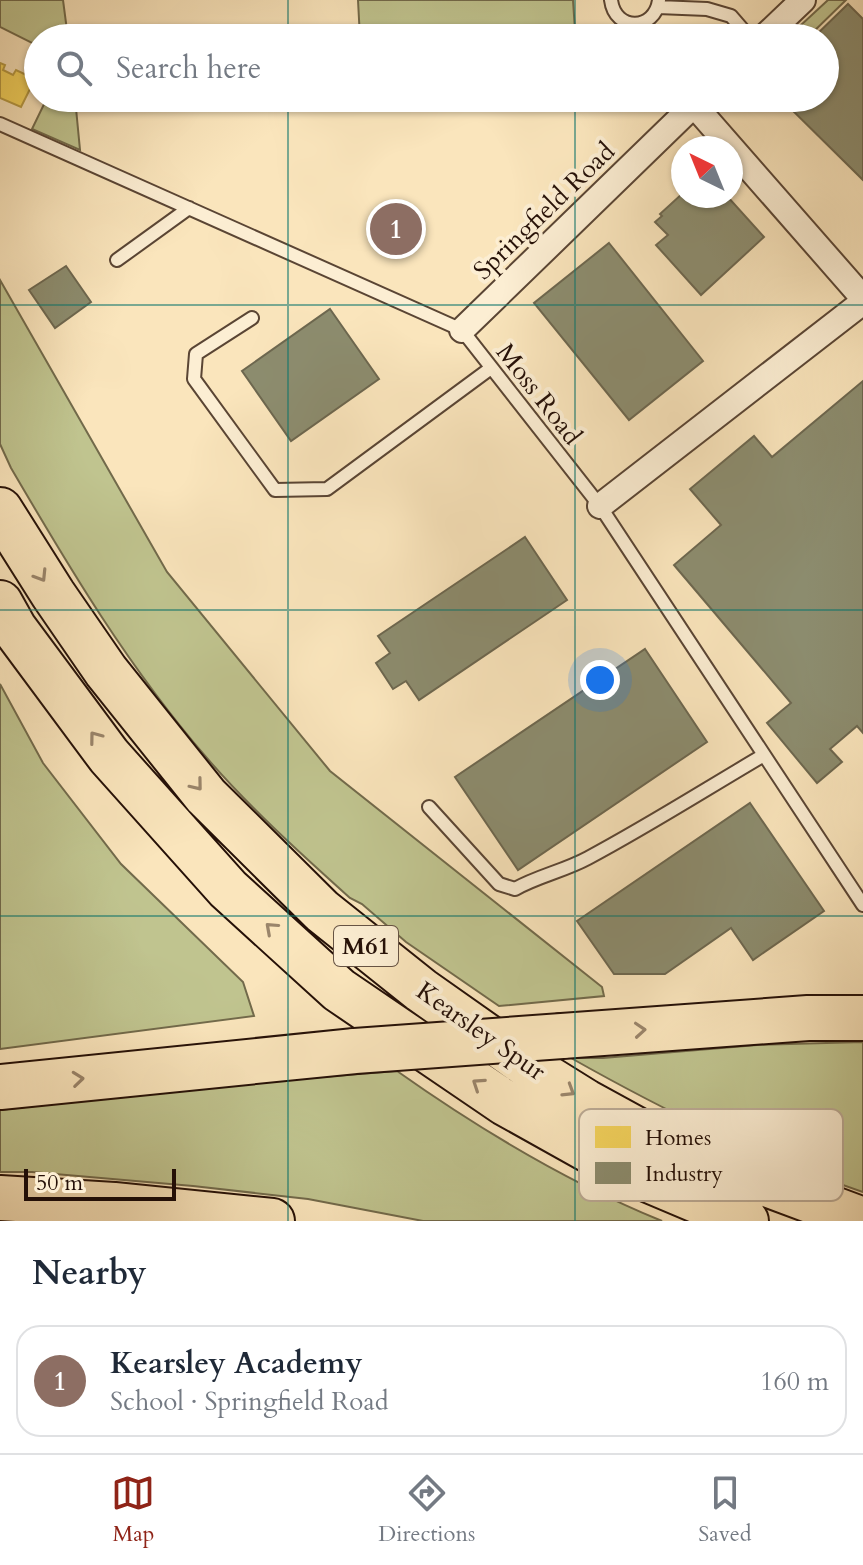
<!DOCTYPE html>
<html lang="en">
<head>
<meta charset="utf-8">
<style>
  :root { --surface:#fff; --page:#f6f6f7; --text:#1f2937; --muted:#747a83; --line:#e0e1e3; --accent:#8f2418 }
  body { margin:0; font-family:Cardo,serif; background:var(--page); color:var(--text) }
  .compass { position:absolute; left:671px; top:136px; width:72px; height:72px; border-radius:50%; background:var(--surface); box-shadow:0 2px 6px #0004; rotate:317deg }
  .scale { position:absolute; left:24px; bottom:20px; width:152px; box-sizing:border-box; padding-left:8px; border:4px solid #251007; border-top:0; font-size:22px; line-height:28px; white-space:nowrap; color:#251007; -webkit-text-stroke:6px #fceed3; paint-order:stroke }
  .you { position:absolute; left:600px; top:680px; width:28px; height:28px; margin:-20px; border:6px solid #fff; border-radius:50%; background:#1a73e8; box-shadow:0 0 0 12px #1a73e833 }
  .badge { display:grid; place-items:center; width:52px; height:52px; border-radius:50%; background:var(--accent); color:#fff; font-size:26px; font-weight:700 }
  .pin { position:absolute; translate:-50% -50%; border:4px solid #fff; box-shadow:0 2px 8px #0006 }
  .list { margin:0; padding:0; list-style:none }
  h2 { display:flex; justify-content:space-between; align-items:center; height:104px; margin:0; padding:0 32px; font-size:34px }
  h2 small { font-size:26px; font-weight:400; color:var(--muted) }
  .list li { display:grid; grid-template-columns:52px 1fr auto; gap:24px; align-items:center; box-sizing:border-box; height:112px; margin:0 16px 16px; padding:0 16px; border:2px solid var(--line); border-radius:24px }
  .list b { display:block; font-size:30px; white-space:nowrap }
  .list p { margin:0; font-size:26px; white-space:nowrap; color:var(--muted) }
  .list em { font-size:26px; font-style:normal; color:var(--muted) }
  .icon { flex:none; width:44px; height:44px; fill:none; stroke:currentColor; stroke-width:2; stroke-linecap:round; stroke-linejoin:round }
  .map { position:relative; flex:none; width:863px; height:1221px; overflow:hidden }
  .search { position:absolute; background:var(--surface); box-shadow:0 2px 6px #0004; left:24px; right:24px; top:24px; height:88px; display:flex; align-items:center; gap:20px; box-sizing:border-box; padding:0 28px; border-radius:44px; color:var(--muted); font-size:30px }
  .sheet { height:232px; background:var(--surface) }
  nav { display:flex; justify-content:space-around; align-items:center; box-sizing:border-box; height:112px; border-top:2px solid var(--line); background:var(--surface); font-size:22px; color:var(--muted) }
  nav a { display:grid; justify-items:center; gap:4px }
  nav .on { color:var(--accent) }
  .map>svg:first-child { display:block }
</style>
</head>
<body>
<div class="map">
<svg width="863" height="1221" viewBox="0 0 863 1221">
  <rect width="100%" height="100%" fill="#fae5bc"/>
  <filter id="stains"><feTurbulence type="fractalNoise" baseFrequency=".0025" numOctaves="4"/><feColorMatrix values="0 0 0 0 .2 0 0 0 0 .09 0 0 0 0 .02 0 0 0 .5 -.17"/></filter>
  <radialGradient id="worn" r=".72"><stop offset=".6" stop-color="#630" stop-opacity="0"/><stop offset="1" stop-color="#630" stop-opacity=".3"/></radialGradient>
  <path fill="#c0c48f" stroke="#726a4b" stroke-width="2" d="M 0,0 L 63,0 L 68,38 L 38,38 L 38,46 L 0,27 Z
    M 358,0 L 573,0 L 575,31 L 451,38 L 360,38 Z
    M 828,0 L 846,0 L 807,38 L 787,38 Z
    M 47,98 L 75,98 L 80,150 L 32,129 Z
    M 0,280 L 167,572 L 330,771 L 602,987 L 604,996 L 499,1006 L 406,942 L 362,904 L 350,898 C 300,853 250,808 206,757 C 129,668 70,569 11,468 L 0,444 Z
    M 0,684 L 43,763 L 121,864 L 243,982 L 254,1016 L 0,1049 Z
    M 863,1042 L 863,1192 C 758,1157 667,1112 571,1058 L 603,1058 L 757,1045 Z
    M 397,1071 C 479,1129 569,1183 662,1221 L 423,1221 L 308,1199 L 193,1186 L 32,1172 L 0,1172 L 0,1110 L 205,1086 Z"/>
  <path fill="#f6d55c" stroke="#b79a42" stroke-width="2" d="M 0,63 L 5,65 L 3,70 L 13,75 L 16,70 L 35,79 L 21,107 L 0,98 Z"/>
  <path fill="#8c8c6e" stroke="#6d674f" stroke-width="2" d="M 848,4 L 863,19 L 863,180 L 780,98 L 825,98 L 825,38 L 813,38 Z
    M 683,193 L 683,196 L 727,196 L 764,237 L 701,295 L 656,245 L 668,235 L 655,222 L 662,216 L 660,214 Z
    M 609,243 L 703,361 L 629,420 L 534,303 Z
    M 66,266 L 91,302 L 55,328 L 29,290 Z
    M 330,309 L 379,379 L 291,441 L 242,371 Z
    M 863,381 L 863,733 L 857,726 L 830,749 L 842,762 L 817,783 L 767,723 L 791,703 L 674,565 L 721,525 L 690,489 L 754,436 L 772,457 Z
    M 525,537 L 567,600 L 419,700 L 406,681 L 393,689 L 376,663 L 390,653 L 378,636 Z
    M 645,649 L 707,742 L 518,870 L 455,777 Z
    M 750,803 L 824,911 L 753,960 L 731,928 L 665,974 L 614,974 L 577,921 Z"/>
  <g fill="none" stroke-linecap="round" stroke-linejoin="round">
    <defs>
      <path id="lane" d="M 611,0 C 615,32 655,31 659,0
        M 658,7 L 707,9 L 731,16 L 750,38
        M 0,124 L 462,330 L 600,506 L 863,905
        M 117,260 L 189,208
        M 252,318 L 196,354 L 194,379 L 275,490 L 327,489 L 491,368
        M 429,807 L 499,884 L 515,889 C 538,876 564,871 588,858 C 648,826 706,789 764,755"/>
      <path id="street" d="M 763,38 L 803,0
        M 694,105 L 863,298
        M 462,330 L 701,98
        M 600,506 L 863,302"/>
      <path id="highway" d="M 0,510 L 53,594 L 106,671 L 206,796 L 322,911 L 421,990 L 533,1069 L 586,1102 L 639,1131 L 713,1164 L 863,1220
        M 0,603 L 14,628 L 109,756 L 228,889 L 339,990 L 505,1103 L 625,1170 L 746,1221
        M 562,1036 L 808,1018 L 863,1018
        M 0,1087 L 355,1051
        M 0,1198 L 114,1205 L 272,1221"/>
    </defs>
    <use href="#lane" stroke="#5a4534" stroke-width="16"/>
    <use href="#street" stroke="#5a4534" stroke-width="28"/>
    <use href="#highway" stroke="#251007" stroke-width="48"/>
    <use href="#lane" stroke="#fceed3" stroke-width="12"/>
    <use href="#street" stroke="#fceed3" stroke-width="24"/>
    <use href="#highway" stroke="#fae5bc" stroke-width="44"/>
    <defs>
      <path id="highway-bridge" d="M 355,1051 L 562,1036"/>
    </defs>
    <use href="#highway-bridge" stroke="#251007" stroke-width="48" stroke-linecap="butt"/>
    <use href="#highway-bridge" stroke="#fae5bc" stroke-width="44"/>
  </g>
  <defs><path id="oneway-chevron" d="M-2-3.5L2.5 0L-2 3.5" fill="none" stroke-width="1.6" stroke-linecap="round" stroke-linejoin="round" transform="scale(2)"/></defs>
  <g stroke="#9a856b">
    <use href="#oneway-chevron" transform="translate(41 576) rotate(58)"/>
    <use href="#oneway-chevron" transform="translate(95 737) rotate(-127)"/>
    <use href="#oneway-chevron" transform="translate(197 785) rotate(51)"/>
    <use href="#oneway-chevron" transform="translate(271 928) rotate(-138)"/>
    <use href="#oneway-chevron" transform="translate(640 1030) rotate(-4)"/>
    <use href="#oneway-chevron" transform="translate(78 1079) rotate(-6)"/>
    <use href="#oneway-chevron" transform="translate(478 1084) rotate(-146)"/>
    <use href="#oneway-chevron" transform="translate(569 1091) rotate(32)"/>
  </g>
  <path fill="none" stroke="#0f766e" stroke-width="2" stroke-opacity="0.55" d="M 288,0 L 288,38M 575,0 L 575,38M 288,98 L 288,1221M 575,98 L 575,1221M 0,305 L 863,305M 0,610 L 863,610M 0,916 L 863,916"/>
  <g text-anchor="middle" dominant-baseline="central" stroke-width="8" stroke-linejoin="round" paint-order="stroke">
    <rect fill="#fceed3" stroke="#665344" stroke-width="2" x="334" y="926" width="64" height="40" rx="6"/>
    <g font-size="24" font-weight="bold" fill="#251007">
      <text x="366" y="946">M61</text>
    </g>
    <g font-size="26" fill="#251007" stroke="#fceed3">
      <text transform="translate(544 211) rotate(-44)">Springfield Road</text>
      <text transform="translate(539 394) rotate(52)">Moss Road</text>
      <text transform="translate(481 1031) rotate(35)">Kearsley Spur</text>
    </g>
  </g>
  <rect x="579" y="1109" width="264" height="92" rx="12" fill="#fceed3" stroke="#bcab96" stroke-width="2"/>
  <rect x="595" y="1126" width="36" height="22" fill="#f6d55c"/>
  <rect x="595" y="1162" width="36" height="22" fill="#8c8c6e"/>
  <g font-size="22" fill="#251007">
    <text x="645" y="1145">Homes</text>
    <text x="645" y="1181">Industry</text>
  </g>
  <rect width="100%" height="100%" filter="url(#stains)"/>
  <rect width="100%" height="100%" fill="url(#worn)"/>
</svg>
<svg class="compass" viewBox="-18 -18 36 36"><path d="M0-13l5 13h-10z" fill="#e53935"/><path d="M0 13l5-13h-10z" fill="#747a83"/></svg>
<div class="scale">50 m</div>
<div class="you"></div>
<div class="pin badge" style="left:396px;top:229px;background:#8d6e63">1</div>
<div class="search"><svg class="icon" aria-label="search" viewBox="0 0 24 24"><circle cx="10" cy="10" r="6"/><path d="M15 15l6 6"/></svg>Search here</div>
</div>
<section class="sheet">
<h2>Nearby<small></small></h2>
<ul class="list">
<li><span class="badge" style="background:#8d6e63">1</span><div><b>Kearsley Academy</b><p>School · Springfield Road</p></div><em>160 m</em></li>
</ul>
</section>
<nav>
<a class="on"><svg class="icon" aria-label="map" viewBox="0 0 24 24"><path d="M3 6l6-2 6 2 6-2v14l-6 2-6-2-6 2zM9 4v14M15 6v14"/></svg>Map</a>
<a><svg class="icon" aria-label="directions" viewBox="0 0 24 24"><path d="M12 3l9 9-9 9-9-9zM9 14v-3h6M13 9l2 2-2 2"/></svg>Directions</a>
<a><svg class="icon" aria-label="saved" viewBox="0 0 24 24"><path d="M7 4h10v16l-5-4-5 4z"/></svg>Saved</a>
</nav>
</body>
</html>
